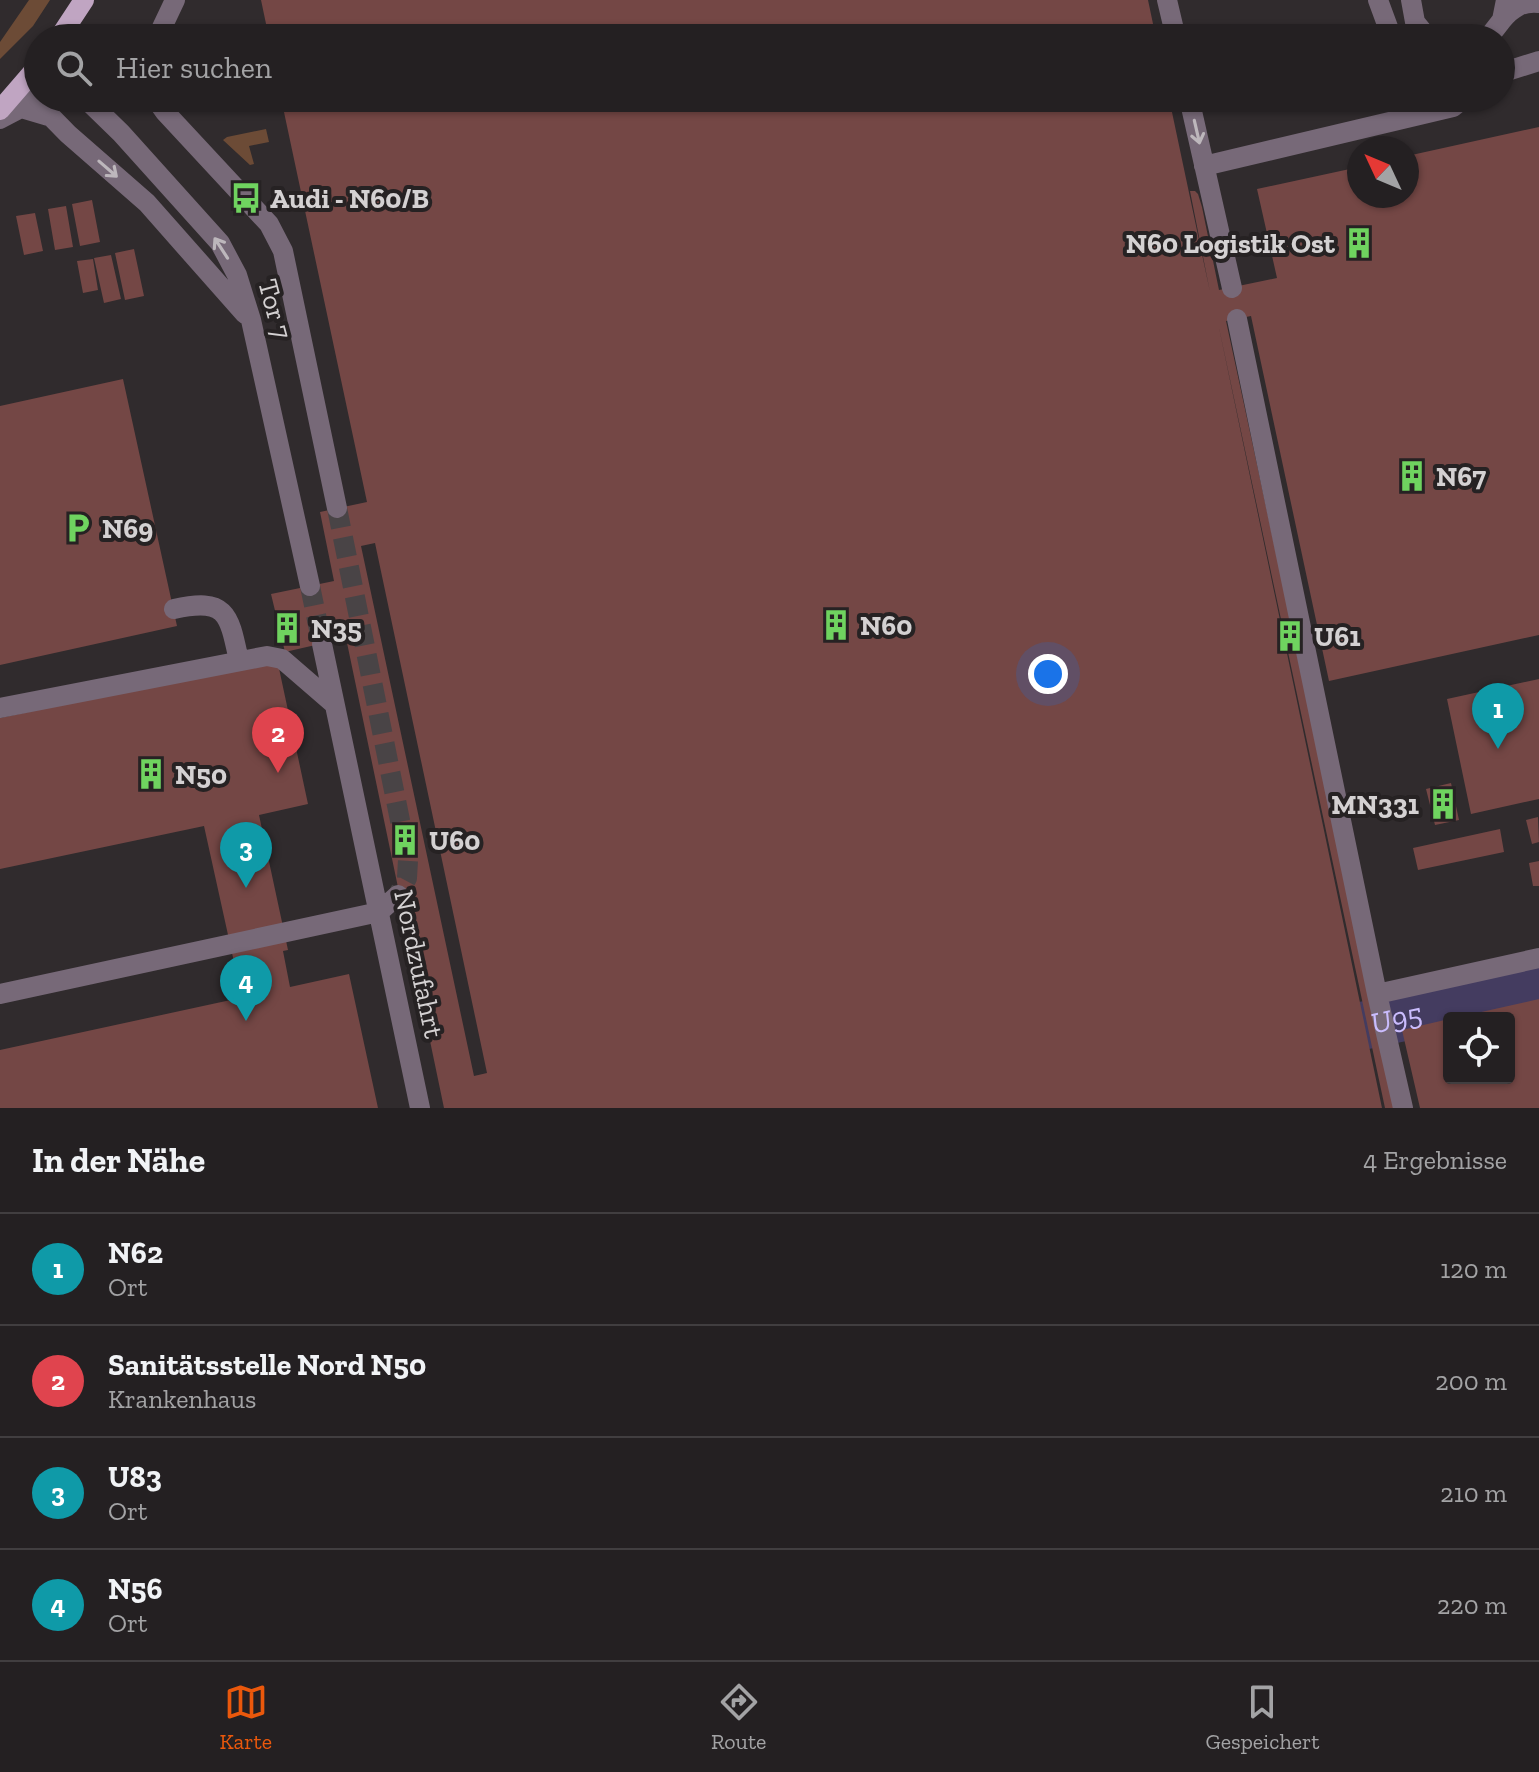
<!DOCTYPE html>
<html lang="de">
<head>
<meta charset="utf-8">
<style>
  :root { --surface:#242022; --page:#302d2f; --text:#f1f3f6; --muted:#a3a3a5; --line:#413e40; --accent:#ea580c }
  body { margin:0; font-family:"Zilla Slab",serif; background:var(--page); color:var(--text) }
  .controls { position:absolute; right:24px; bottom:24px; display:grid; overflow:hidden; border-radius:8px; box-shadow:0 2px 6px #0004 }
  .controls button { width:72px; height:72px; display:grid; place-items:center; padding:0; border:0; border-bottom:2px solid var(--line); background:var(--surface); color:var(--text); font:40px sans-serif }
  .compass { position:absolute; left:1347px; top:136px; width:72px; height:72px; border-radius:50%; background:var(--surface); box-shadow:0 2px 6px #0004; rotate:314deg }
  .you { position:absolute; left:1048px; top:674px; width:28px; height:28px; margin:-20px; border:6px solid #fff; border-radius:50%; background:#1a73e8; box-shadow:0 0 0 12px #1a73e833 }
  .badge { display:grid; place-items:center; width:52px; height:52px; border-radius:50%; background:var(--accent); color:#fff; font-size:26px; font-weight:700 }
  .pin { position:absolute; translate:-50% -66px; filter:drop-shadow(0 2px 4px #0008) }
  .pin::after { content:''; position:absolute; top:42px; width:28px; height:24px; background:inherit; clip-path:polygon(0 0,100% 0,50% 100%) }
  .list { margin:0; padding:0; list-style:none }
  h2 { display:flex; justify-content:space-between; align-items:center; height:104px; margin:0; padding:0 32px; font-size:34px }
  h2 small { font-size:26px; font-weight:400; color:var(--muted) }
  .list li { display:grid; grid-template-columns:52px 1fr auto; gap:24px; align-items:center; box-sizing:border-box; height:112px; padding:0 32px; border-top:2px solid var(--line) }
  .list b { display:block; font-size:30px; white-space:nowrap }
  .list p { margin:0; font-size:26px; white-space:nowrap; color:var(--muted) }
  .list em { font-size:26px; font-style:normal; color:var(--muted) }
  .icon { flex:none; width:44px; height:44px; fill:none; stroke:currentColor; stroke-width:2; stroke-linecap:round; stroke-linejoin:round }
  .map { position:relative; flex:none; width:1539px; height:1108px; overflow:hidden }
  .search { position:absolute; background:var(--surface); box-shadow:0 2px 6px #0004; left:24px; right:24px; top:24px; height:88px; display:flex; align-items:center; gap:20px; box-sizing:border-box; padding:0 28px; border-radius:44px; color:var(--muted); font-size:30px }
  .sheet { height:552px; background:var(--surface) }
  nav { display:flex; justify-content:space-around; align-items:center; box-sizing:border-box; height:112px; border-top:2px solid var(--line); background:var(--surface); font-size:22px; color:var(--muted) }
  nav a { display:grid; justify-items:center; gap:4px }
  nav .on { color:var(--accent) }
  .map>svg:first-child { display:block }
</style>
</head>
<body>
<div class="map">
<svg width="1539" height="1108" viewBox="0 0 1539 1108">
  <rect width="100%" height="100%" fill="#302b2d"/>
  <path fill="#6c4b36" d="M 29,0 L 50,0 L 33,26 L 0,59 L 0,42 Z
    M 266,129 L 269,142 L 249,146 L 254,164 L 250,165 L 223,140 L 227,137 Z"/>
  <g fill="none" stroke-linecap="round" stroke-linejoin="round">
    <path stroke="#443c60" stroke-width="48" id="s1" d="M 1325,1108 L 1317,1062 L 1330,1038 L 1343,1030 L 1539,988"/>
  </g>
  <path fill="#744745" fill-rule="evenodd" d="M 261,0 L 1148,0 L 1156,38 L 269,38 Z
    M 281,98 L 1169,98 L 1210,292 L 1190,191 L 1195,191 L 1198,194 L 1202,207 L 1219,290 L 1277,278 L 1257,189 L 1359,167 L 1359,196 L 1407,196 L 1407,156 L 1539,127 L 1539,635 L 1329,681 L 1251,316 L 1226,321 L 1396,1108 L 1385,1108 L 1218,323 L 1382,1108 L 444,1108 L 346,638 L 285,652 L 271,594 L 334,581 L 320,512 L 367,502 ZM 375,543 L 487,1073 L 474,1076 L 361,546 Z
    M 92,200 L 100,242 L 80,246 L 72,204 Z
    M 66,206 L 73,247 L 55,250 L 48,209 Z
    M 35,213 L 43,251 L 24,255 L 16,216 Z
    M 134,249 L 144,296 L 125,300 L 115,253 Z
    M 111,255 L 121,299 L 104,303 L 94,258 Z
    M 93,259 L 98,290 L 83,293 L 77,261 Z
    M 123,379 L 177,626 L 0,665 L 0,406 Z
    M 277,659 L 308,804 L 259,815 L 288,950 L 283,951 L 290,987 L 349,974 L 378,1108 L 0,1108 L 0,1050 L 263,993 L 256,958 L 234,962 L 204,826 L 0,869 L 0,718 Z
    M 1539,679 L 1539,799 L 1471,814 L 1447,699 Z
    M 1451,783 L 1459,820 L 1435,825 L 1426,789 Z
    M 1538,817 L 1539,842 L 1532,844 L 1526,820 Z
    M 1500,829 L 1504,852 L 1418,870 L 1413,848 Z
    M 1539,861 L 1539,886 L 1533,886 L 1529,863 Z
    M 1539,999 L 1539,1108 L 1420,1108 L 1402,1030 L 1449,1019 L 1449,1078 L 1509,1078 L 1509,1018 L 1459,1017 Z"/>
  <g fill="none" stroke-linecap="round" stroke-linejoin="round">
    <path stroke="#494446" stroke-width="20" stroke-dasharray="20 10" stroke-linecap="butt" d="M 337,508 L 408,860 L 407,878 L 398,895
      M 310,586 L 322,644"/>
    <path stroke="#776978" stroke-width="20" d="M 1167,0 L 1176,38
      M 1378,0 L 1392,38
      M 1411,0 L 1415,22 L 1428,38
      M 1502,20 C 1512,8 1523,1 1539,3
      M 157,38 L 175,0
      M 1488,38 L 1502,20 L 1506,0
      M 1501,73 L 1539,61
      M 22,87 L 68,134 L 147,203 L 245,314
      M 85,98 L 121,133 L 220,243 L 237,275 L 251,320 L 310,586
      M 155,98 L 165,112 L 269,224 L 283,251 L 337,508
      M 1189,98 L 1232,288
      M 0,119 L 21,108 L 48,116
      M 1204,166 L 1453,107 L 1464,98
      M 1237,319 L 1377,994 L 1403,1108
      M 174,609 C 227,597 229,614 239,661
      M 322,644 L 420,1108
      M 0,708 L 267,656 L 282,659 L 334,704
      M 0,994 L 379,912 L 398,895
      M 1377,994 L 1539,958"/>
    <path stroke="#c0a5c2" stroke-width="20" d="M 59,38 L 84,0
      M 0,110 L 38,66"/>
  </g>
  <defs><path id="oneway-shaft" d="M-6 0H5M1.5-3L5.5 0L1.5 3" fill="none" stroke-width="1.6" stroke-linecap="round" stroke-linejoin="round" transform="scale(2)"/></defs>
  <g stroke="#bdb7bc">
    <use href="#oneway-shaft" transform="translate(1197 132) rotate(77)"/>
    <use href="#oneway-shaft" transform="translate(108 169) rotate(41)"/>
    <use href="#oneway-shaft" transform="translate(221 248) rotate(-123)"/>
  </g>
  <defs>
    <symbol id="bus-bare" viewBox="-9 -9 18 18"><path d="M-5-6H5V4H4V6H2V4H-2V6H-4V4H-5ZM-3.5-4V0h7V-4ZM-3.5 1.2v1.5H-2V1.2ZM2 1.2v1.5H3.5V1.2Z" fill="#6fd35f" stroke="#262223" stroke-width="2.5" paint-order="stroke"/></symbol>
    <symbol id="building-bare" viewBox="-9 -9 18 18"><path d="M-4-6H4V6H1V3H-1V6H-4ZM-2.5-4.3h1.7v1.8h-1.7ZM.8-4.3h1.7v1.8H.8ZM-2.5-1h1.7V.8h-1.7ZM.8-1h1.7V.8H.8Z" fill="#6fd35f" stroke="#262223" stroke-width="2.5" paint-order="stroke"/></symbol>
    <symbol id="parking-bare" viewBox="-9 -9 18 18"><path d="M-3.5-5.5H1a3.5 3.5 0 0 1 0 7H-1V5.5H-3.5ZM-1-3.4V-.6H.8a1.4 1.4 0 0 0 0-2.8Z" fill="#6fd35f" stroke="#262223" stroke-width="2.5" paint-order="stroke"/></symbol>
  </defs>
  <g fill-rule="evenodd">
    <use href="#bus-bare" x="224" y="176" width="44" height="44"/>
    <use href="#building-bare" x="1337" y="221" width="44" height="44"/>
    <use href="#building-bare" x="1390" y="454" width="44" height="44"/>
    <use href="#parking-bare" x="56" y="506" width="44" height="44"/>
    <use href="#building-bare" x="814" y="603" width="44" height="44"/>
    <use href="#building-bare" x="265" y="606" width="44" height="44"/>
    <use href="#building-bare" x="1268" y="614" width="44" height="44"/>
    <use href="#building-bare" x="129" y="752" width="44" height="44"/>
    <use href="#building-bare" x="1421" y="782" width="44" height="44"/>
    <use href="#building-bare" x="383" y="818" width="44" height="44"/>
  </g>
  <g text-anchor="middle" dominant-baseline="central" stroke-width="8" stroke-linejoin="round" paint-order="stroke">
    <g font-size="28" font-weight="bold" fill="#d4d1d2" stroke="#262223" text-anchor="start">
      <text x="270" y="198">Audi - N60/B</text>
      <text x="1335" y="243" text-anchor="end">N60 Logistik Ost</text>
      <text x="1436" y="476">N67</text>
      <text x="102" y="528">N69</text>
      <text x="860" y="625">N60</text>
      <text x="311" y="628">N35</text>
      <text x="1314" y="636">U61</text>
      <text x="175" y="774">N50</text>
      <text x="1419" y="804" text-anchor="end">MN331</text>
      <text x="429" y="840">U60</text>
    </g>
    <g font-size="28" fill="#d4d1d2" stroke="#262223">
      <text transform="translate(275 309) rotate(75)">Tor 7</text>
      <text transform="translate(419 964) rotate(78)">Nordzufahrt</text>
    </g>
    <g font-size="30" font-style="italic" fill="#cabcfd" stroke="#262223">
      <text stroke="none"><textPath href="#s1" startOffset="144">U95</textPath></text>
    </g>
  </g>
</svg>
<div class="controls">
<button><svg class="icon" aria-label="locate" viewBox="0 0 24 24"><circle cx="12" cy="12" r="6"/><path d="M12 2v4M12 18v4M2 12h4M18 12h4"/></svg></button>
</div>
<svg class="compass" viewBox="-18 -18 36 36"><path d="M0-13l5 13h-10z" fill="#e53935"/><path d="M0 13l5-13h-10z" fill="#a3a3a5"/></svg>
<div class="you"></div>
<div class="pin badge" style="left:1498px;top:749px;background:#0f9aa8">1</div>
<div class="pin badge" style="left:278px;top:773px;background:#e0444e">2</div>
<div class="pin badge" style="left:246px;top:888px;background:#0f9aa8">3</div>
<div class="pin badge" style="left:246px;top:1021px;background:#0f9aa8">4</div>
<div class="search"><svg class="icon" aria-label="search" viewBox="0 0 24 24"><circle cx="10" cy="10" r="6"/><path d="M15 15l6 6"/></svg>Hier suchen</div>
</div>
<section class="sheet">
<h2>In der Nähe<small>4 Ergebnisse</small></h2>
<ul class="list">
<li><span class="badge" style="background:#0f9aa8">1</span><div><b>N62</b><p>Ort</p></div><em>120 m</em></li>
<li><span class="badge" style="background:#e0444e">2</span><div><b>Sanitätsstelle Nord N50</b><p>Krankenhaus</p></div><em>200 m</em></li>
<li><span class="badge" style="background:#0f9aa8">3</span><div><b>U83</b><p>Ort</p></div><em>210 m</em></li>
<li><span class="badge" style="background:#0f9aa8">4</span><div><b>N56</b><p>Ort</p></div><em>220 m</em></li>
</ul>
</section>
<nav>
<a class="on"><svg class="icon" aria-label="map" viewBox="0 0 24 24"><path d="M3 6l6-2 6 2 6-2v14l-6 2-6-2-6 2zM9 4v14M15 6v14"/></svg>Karte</a>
<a><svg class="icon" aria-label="directions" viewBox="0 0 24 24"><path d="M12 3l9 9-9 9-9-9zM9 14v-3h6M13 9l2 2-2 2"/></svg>Route</a>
<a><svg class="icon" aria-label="saved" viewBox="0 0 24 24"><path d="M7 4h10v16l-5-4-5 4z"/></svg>Gespeichert</a>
</nav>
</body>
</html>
